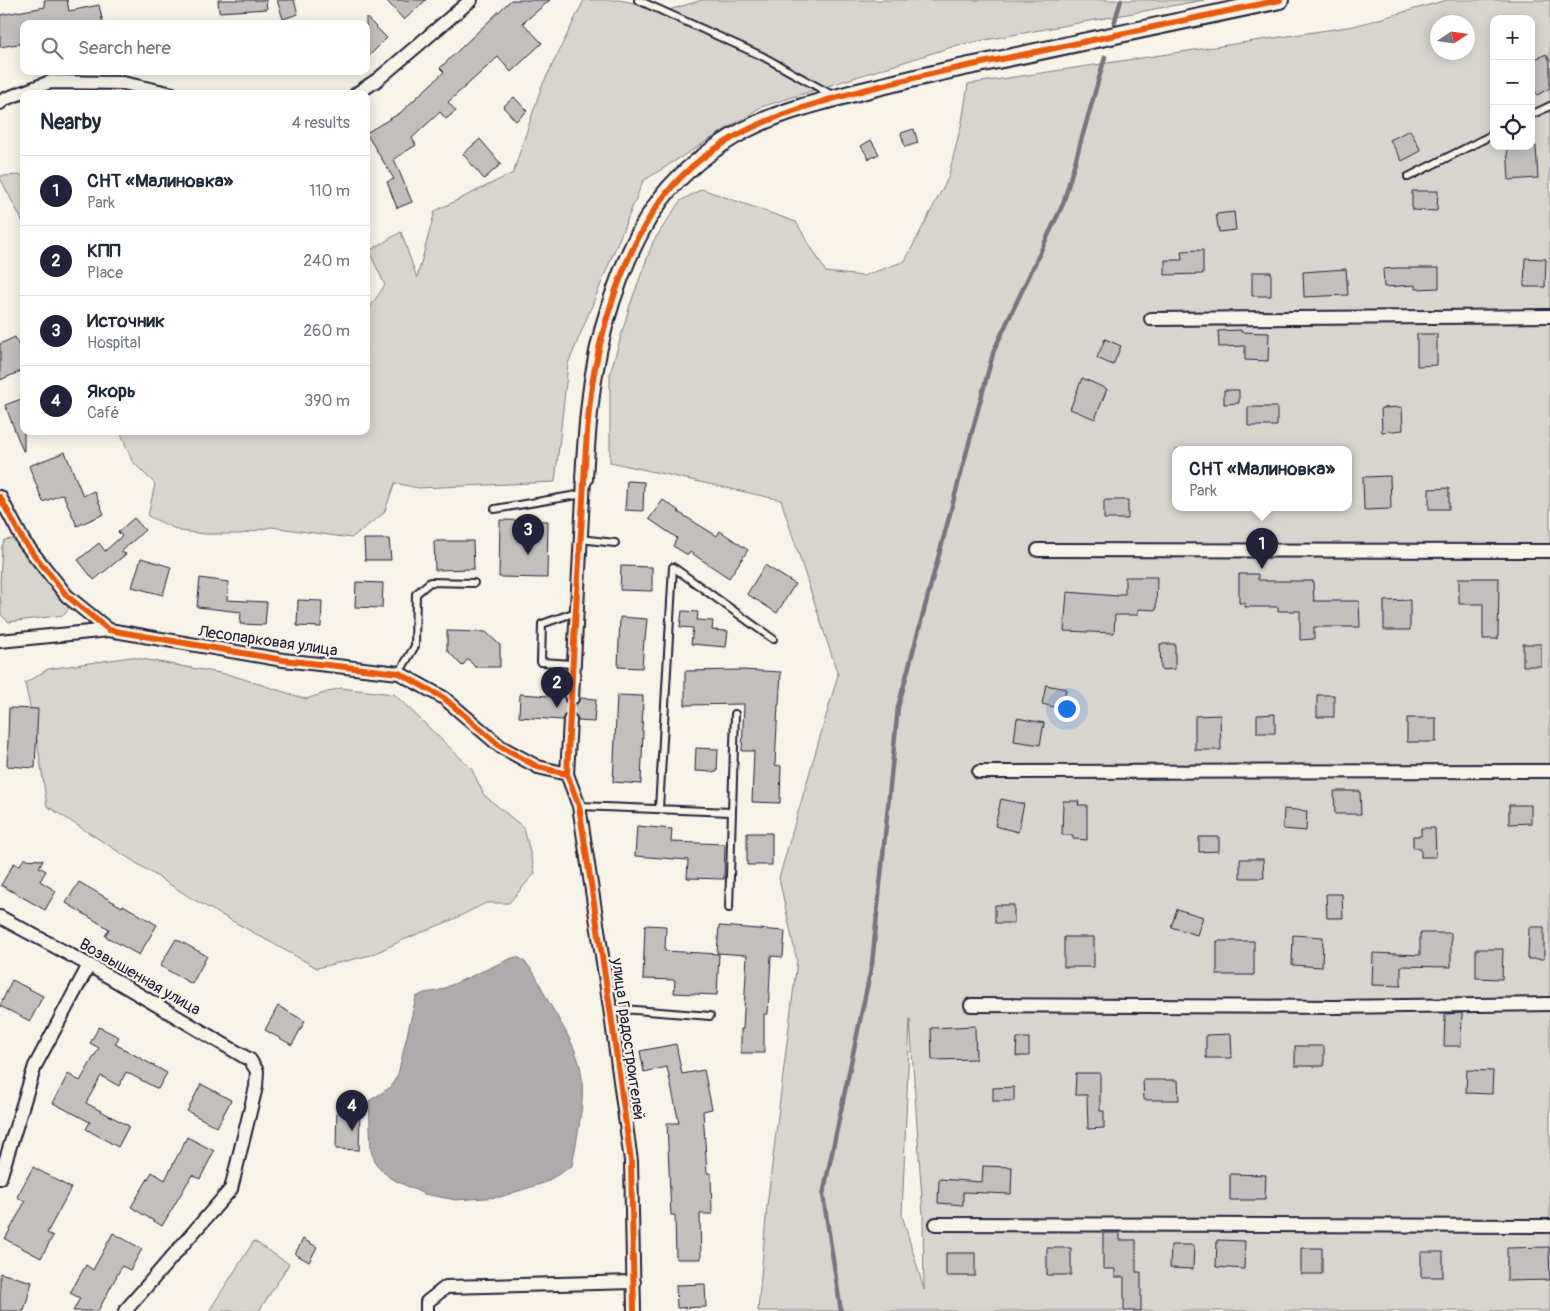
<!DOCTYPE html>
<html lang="en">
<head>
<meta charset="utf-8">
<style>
  :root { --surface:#fff; --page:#f2f2f3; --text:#1f2937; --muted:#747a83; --line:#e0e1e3; --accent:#22223b }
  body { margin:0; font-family:Pangolin,sans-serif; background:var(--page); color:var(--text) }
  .controls { position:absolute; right:15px; top:15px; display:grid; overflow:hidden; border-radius:10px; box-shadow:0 2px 12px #0003 }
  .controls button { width:45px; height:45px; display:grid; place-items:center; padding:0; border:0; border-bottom:1px solid var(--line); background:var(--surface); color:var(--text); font:25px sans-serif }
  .compass { position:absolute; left:1430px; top:15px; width:45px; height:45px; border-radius:50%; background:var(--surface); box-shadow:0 2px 12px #0003; rotate:78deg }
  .you { position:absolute; left:1066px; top:708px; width:18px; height:18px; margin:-12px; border:4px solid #fff; border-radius:50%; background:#1a73e8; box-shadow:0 0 0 8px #1a73e833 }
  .badge { display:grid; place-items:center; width:32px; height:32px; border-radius:50%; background:var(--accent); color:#fff; font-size:16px; font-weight:700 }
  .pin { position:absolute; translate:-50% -41px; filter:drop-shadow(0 1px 2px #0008) }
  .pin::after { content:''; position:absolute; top:26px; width:18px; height:15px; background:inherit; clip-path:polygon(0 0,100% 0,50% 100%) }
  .popup { position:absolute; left:1172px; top:446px; width:180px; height:65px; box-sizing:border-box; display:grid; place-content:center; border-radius:10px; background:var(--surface); filter:drop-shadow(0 1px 4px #0005); font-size:16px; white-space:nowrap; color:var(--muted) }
  .popup b { font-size:19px; color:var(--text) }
  .popup::after { content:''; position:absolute; left:50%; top:100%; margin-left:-10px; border:10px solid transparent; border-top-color:var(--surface) }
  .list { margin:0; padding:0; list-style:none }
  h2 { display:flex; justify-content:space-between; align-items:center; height:65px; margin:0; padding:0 20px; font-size:21px }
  h2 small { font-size:16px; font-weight:400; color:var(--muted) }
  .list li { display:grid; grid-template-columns:32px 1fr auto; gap:15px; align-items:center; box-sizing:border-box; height:70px; padding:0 20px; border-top:1px solid var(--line) }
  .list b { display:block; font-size:19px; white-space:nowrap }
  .list p { margin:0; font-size:16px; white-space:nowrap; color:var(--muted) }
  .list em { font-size:16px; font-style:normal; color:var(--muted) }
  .icon { flex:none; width:28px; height:28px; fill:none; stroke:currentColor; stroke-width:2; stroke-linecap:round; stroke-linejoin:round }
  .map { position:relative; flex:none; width:1550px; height:1311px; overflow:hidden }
  .search { position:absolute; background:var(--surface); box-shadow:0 2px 12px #0003; left:20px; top:20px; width:350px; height:55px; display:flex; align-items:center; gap:12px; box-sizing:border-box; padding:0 18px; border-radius:10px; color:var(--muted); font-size:19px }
  .panel { position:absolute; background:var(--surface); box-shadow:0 2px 12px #0003; left:20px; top:90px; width:350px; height:345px; border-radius:10px }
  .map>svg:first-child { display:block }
</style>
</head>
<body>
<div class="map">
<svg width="1550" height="1311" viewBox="0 0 1550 1311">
  <rect width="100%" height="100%" fill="#f7f3e8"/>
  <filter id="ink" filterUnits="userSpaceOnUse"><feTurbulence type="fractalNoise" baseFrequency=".02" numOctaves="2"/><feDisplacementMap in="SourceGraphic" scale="10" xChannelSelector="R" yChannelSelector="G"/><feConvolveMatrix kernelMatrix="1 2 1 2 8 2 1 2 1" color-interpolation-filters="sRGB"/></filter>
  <g filter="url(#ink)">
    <path fill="#d8d5cf" stroke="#7d7c85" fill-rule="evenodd" d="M 584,0 L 619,0 L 669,10 L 702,0 L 1204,0 L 958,45 L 761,107 L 643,181 L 568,364 L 555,482 L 418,488 L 395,483 L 384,513 L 351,538 L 271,527 L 241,534 L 204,534 L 180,531 L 148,516 L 155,484 L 132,461 L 120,431 L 366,431 L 366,313 L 385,285 L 369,251 L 401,232 L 417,278 L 435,211 L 513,173 L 541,88 Z
      M 1447,0 L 1550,0 L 1550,1311 L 758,1311 L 767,1206 L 797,961 L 779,878 L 838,675 L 781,500 L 610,462 L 610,374 L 630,305 L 653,242 L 680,201 L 702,189 L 796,222 L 826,272 L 863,276 L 905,261 L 948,178 L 962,122 L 968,84 L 1354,26 ZM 1494,19 L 1531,19 L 1531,146 L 1494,146 ZM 1438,22 L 1468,22 L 1468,52 L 1438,52 ZM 1176,450 L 1348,450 L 1348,508 L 1176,508 ZM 910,1020 L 923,1215 L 924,1290 L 902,1215 Z
      M 24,175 L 24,224 L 0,178 L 0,176 Z
      M 11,539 C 23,543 32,566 41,576 C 45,582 66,601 67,605 C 69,610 67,612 64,615 L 9,622 L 1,615 L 0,582 L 2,546 L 5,540 Z
      M 131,657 L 231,675 L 306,699 L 340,688 L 394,694 L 471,768 L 484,795 L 524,828 L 535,873 L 509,903 L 486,903 L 452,920 L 403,940 L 371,955 L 317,968 L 191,898 L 47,806 L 37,740 L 25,683 L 48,669 Z
      M 254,1241 L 289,1264 L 259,1311 L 209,1311 Z"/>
    <path fill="#aeabad" stroke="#76747f" d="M 517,957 C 532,963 539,983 546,997 C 558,1019 574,1042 580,1066 C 587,1098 577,1135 572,1166 L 544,1183 L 500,1197 L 456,1200 L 424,1194 L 390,1178 L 376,1164 L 371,1151 L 369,1101 L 391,1087 L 398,1074 L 416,997 L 424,993 L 438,991 L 512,958 Z"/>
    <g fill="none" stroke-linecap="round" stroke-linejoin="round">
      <path stroke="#76747f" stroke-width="4.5" d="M 1114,24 L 1121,0
        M 841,1311 L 823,1195 L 872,964 L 898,707 L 994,350 L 1063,204 L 1105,57"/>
    </g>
    <path fill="#c2bfbd" stroke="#22223b" d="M 44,0 L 67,0 L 69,11 L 99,5 L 103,24 L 24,24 L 24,43 L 0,47 L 0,15 L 45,7 Z
      M 218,0 L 266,0 L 267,9 L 219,12 Z
      M 277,0 L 294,0 L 298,14 L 283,19 Z
      M 386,0 L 426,0 L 404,20 Z
      M 511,0 L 550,0 L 523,23 L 542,43 L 511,72 L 498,57 L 448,102 L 456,111 L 446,119 L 440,112 L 412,138 L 416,145 L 394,159 L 412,202 L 397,208 L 387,182 L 394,179 L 366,133 L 400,113 L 444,72 L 440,68 Z
      M 366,17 L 387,38 L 366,59 Z
      M 1546,54 L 1550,61 L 1550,88 L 1537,95 L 1531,82 L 1531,61 Z
      M 514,97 L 527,111 L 516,121 L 503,107 Z
      M 914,129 L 918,143 L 905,147 L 901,133 Z
      M 1410,130 L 1421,151 L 1402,161 L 1390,140 Z
      M 480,139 L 501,164 L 484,179 L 463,154 Z
      M 871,140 L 879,154 L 869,159 L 861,146 Z
      M 1507,146 L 1536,146 L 1538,178 L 1509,180 Z
      M 1412,191 L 1438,191 L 1437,211 L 1412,210 Z
      M 1234,212 L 1236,230 L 1219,232 L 1216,214 Z
      M 1203,250 L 1203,274 L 1165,275 L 1165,260 L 1182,260 L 1181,251 Z
      M 1525,258 L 1546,259 L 1545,287 L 1524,287 Z
      M 1397,268 L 1439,268 L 1439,288 L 1415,289 L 1415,285 L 1384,287 L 1383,269 Z
      M 1346,269 L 1348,295 L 1304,297 L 1303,272 Z
      M 1252,272 L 1271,272 L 1271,296 L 1252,296 Z
      M 1241,330 L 1241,332 L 1269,333 L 1268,361 L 1245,360 L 1245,346 L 1219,347 L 1218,331 Z
      M 1417,334 L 1437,334 L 1437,365 L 1417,366 Z
      M 15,337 L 24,357 L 24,370 L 0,380 L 0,344 Z
      M 1105,339 L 1121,346 L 1113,365 L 1097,358 Z
      M 1082,378 L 1107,389 L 1095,419 L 1070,409 Z
      M 1224,390 L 1239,390 L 1239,403 L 1224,404 Z
      M 24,398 L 24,451 L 23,451 L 5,405 Z
      M 1248,407 L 1277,407 L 1277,426 L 1248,426 Z
      M 1402,407 L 1403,430 L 1382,432 L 1381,408 Z
      M 65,452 L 83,496 L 94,491 L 104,514 L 77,526 L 63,494 L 43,502 L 29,466 Z
      M 1390,476 L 1391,509 L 1364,510 L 1363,477 Z
      M 627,481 L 644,482 L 643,511 L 625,510 Z
      M 1449,488 L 1449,509 L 1429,509 L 1429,489 Z
      M 663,500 L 679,511 L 678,512 L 717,536 L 720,531 L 748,550 L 729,578 L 690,552 L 688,555 L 673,546 L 677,538 L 649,519 Z
      M 1104,500 L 1128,500 L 1128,519 L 1104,519 Z
      M 134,518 L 145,530 L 121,552 L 126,554 L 94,580 L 78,560 L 99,543 L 105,551 L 122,536 L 118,532 Z
      M 500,520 L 548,521 L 547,578 L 499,577 Z
      M 364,539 L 389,539 L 391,560 L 365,560 Z
      M 434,541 L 473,541 L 474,569 L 435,570 Z
      M 141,558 L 171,567 L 163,595 L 132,587 Z
      M 765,565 L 795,584 L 777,613 L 747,594 Z
      M 621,566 L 652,567 L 652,591 L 620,590 Z
      M 1239,574 L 1258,574 L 1258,580 L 1266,580 L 1266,581 L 1313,581 L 1314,601 L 1359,601 L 1360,627 L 1314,627 L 1314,639 L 1300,640 L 1300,611 L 1278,611 L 1278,607 L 1245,607 L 1245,603 L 1239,603 Z
      M 1125,577 L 1157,577 L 1156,610 L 1138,609 L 1138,615 L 1115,615 L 1114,633 L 1064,631 L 1067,592 L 1118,596 L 1118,594 L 1125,594 Z
      M 200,578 L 229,582 L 227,600 L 267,602 L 265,625 L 240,624 L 241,612 L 197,607 Z
      M 1459,578 L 1499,578 L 1498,639 L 1483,639 L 1483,604 L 1459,604 Z
      M 356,582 L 383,583 L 382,608 L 355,607 Z
      M 298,600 L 322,601 L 321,627 L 297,626 Z
      M 1410,600 L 1410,630 L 1384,630 L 1384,601 Z
      M 682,611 L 698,612 L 697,620 L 713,621 L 712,630 L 728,631 L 726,647 L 691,644 L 693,628 L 680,627 Z
      M 620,617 L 647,619 L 645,640 L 644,640 L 642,668 L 618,667 Z
      M 447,631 L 486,632 L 500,645 L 500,667 L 475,667 L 468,659 L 462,666 L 447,650 Z
      M 1160,644 L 1175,644 L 1175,669 L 1161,670 Z
      M 1523,644 L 1541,644 L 1541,666 L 1523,666 Z
      M 742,670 L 781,672 L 779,705 L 778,705 L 775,765 L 781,766 L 780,803 L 752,802 L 754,751 L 742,751 L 744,704 L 685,705 L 685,671 Z
      M 1046,685 L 1066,689 L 1062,709 L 1042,704 Z
      M 520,694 L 564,697 L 565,702 L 571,706 L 576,705 L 580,698 L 596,699 L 594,722 L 578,721 L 577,716 L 571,712 L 566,713 L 562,720 L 519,717 Z
      M 617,695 L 643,696 L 642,731 L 643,731 L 641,784 L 613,782 Z
      M 1317,695 L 1334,695 L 1334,717 L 1317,717 Z
      M 9,708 L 38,709 L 35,768 L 7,766 Z
      M 1275,714 L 1275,733 L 1257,733 L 1257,715 Z
      M 1220,715 L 1221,750 L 1195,750 L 1195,716 Z
      M 1017,718 L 1044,723 L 1040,745 L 1014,741 Z
      M 1407,718 L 1436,718 L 1436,742 L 1407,742 Z
      M 696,748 L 718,749 L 717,772 L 695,771 Z
      M 1334,791 L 1360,791 L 1361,814 L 1335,814 Z
      M 1001,799 L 1024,804 L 1018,832 L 995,826 Z
      M 1063,801 L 1079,801 L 1078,805 L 1087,805 L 1087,840 L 1073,839 L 1073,835 L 1062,835 Z
      M 1509,805 L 1531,805 L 1531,823 L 1509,824 Z
      M 1284,809 L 1307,811 L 1306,831 L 1283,829 Z
      M 637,826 L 672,829 L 671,842 L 725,844 L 724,879 L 687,878 L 688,860 L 635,856 Z
      M 1421,828 L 1435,828 L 1436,857 L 1421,857 L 1421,848 L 1413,848 L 1413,836 L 1421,836 Z
      M 747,833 L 772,833 L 772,865 L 747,865 Z
      M 1199,837 L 1219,837 L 1219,851 L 1199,852 Z
      M 24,859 L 43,860 L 39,867 L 46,871 L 40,881 L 56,891 L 45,910 L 1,885 L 14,863 L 19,866 Z
      M 1240,859 L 1263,859 L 1264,878 L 1240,878 Z
      M 79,882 L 122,907 L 123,905 L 157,925 L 139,955 L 105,936 L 109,929 L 66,903 Z
      M 1326,894 L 1342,894 L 1343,918 L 1327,918 Z
      M 995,905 L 1014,905 L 1014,923 L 995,923 Z
      M 1177,909 L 1203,917 L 1197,935 L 1171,927 Z
      M 645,925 L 666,926 L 665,951 L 719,954 L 717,995 L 674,993 L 675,980 L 643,979 Z
      M 719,926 L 785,931 L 783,957 L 771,956 L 768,1014 L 764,1014 L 764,1053 L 741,1053 L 741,1029 L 743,1029 L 747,955 L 717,953 Z
      M 1529,927 L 1544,927 L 1544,959 L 1528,959 Z
      M 1420,933 L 1451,933 L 1451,967 L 1401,966 L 1401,986 L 1372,985 L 1373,953 L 1420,955 Z
      M 1293,935 L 1323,937 L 1322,967 L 1292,965 Z
      M 1064,937 L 1094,937 L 1094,967 L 1064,967 Z
      M 176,939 L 207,956 L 192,984 L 160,966 Z
      M 1217,941 L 1254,941 L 1254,975 L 1217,975 Z
      M 1476,949 L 1503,949 L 1502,979 L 1476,978 Z
      M 12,980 L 43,996 L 30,1021 L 0,1006 Z
      M 278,1006 L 305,1021 L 292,1045 L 265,1030 Z
      M 1462,1013 L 1461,1046 L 1444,1046 L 1445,1014 Z
      M 975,1026 L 976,1059 L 932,1060 L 931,1028 Z
      M 99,1027 L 119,1037 L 115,1044 L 167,1073 L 158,1089 L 126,1072 L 119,1086 L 101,1076 L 86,1103 L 129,1126 L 118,1147 L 86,1129 L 90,1122 L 53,1103 L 68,1074 L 80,1081 L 99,1048 L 90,1043 Z
      M 1231,1034 L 1232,1058 L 1206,1058 L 1206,1035 Z
      M 1017,1038 L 1029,1038 L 1029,1056 L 1016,1056 Z
      M 676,1044 L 682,1074 L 704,1070 L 712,1109 L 703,1111 L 707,1173 L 711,1173 L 712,1214 L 700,1214 L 701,1259 L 676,1259 L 675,1215 L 671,1215 L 667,1123 L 679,1123 L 667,1067 L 644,1072 L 640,1051 Z
      M 1295,1046 L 1324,1046 L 1324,1066 L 1295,1066 Z
      M 1467,1070 L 1493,1071 L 1492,1094 L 1466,1093 Z
      M 1076,1073 L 1100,1073 L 1100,1111 L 1104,1111 L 1104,1128 L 1088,1129 L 1087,1095 L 1075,1095 Z
      M 1143,1080 L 1178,1080 L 1179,1100 L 1144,1100 Z
      M 201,1084 L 231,1100 L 217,1127 L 187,1111 Z
      M 1014,1087 L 1014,1101 L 993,1101 L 993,1088 Z
      M 337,1103 L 360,1104 L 359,1150 L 336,1149 Z
      M 187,1137 L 214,1151 L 200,1179 L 192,1175 L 162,1226 L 131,1207 L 152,1172 L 165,1180 Z
      M 983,1166 L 1012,1167 L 1011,1194 L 963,1192 L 963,1205 L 938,1203 L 939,1179 L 982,1182 Z
      M 33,1167 L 71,1188 L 47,1233 L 53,1236 L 41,1258 L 5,1239 L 25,1202 L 17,1197 Z
      M 1230,1174 L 1266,1175 L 1265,1200 L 1230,1200 Z
      M 113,1233 L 142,1249 L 130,1270 L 122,1266 L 98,1311 L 73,1311 L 80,1298 L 70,1293 L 86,1265 L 93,1270 Z
      M 1103,1233 L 1120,1233 L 1120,1240 L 1136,1240 L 1136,1272 L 1141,1272 L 1141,1311 L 1124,1311 L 1124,1277 L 1115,1277 L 1115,1269 L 1103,1269 Z
      M 303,1239 L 317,1247 L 309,1262 L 295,1254 Z
      M 1217,1240 L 1245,1241 L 1244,1269 L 1216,1267 Z
      M 1171,1245 L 1194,1245 L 1193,1269 L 1170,1268 Z
      M 1549,1247 L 1550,1280 L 1507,1281 L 1507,1248 Z
      M 1047,1248 L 1071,1248 L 1071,1275 L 1047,1275 Z
      M 1301,1248 L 1322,1248 L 1322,1274 L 1301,1274 Z
      M 1421,1252 L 1443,1252 L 1443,1277 L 1421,1277 Z
      M 946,1253 L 975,1253 L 975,1276 L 946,1276 Z
      M 0,1273 L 32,1282 L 24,1311 L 0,1311 Z
      M 705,1284 L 706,1307 L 677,1308 L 676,1285 Z"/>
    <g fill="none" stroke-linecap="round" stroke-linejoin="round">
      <path stroke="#ccc9c5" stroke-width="12" stroke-dasharray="12 6" stroke-linecap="butt" d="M 570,720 L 572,698"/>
      <defs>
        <path id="service" d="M 638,0 L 762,56 L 834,96
          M 1531,115 L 1550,106
          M 1408,177 L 1494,134
          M 495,509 L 583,494
          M 580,539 L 615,543
          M 573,664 L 541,662 L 542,624 L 576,612
          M 399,673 L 415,646 L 416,594 L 430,582 L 474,583
          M 579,806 L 731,812
          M 659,809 L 673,567 L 773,639
          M 729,908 L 735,714
          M 610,1008 L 710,1016"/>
        <path id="minor" d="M 356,94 L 377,80 L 471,0
          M 0,103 L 5,99 L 50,82 L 123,83 L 173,94
          M 1151,319 L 1550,316
          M 0,497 L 24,542 L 67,596 L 109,630 L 283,660 L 399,673 L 444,698 L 501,747 L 538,767 L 567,774
          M 1038,550 L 1550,551
          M 0,641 L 109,630
          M 572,698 L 584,479
          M 570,720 L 567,774 L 579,806 L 610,1008 L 631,1161 L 634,1311
          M 979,772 L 1550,771
          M 0,917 L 89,965 L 250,1060 L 257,1071 L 256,1087 L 231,1189 L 125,1311
          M 971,1005 L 1332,1007 L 1550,1004
          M 0,1178 L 35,1066 L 89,965
          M 936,1224 L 1550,1226
          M 427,1311 L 427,1302 L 446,1287 L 634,1282"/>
        <path id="tertiary" d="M 584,479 C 586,444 588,409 594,374 C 603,315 630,235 669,189 C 692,163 726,138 757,124 C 789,109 824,101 858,92 C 898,82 939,72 979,64 C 1080,42 1180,21 1280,0"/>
      </defs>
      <use href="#service" stroke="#22223b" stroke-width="10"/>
      <use href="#minor" stroke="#22223b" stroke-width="16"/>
      <use href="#tertiary" stroke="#22223b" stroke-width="20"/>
      <use href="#service" stroke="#f7f3e8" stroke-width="6"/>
      <use href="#minor" stroke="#f7f3e8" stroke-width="12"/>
      <use href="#tertiary" stroke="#f7f3e8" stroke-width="16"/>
      <defs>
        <path id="cycleway" d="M 0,497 L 24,542 L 67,596 L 109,630 L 283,660 L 399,673 L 444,698 L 501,747 L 538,767 L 567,774
          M 634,1311 L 631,1161 L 610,1008 L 579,806 L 567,774 C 571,688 576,602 582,517 C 585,469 586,420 594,373 C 606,307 634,223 683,175 C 734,125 801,107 868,89 C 919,76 970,65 1022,55 C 1108,36 1194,18 1280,0"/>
      </defs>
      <use href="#cycleway" stroke="#f7f3e8" stroke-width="9"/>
      <use href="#cycleway" stroke="#e8590c" stroke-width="6"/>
    </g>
  </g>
  <g text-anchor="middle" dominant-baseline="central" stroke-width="4.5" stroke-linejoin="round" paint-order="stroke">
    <g font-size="16" fill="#22223b" stroke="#f7f3e8">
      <text transform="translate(268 641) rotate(8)">Лесопарковая улица</text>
      <text transform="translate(140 977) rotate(30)">Возвышенная улица</text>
      <text transform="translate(628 1039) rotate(82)">улица Градостроителей</text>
    </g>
  </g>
</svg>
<div class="controls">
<button>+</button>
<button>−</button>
<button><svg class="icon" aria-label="locate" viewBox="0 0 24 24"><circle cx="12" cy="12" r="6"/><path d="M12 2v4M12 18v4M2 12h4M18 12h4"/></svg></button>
</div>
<svg class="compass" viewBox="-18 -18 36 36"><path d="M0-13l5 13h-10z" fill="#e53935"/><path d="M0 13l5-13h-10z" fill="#747a83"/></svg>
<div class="you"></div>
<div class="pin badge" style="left:1262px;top:569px">1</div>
<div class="popup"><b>СНТ «Малиновка»</b>Park</div>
<div class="pin badge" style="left:557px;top:708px">2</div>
<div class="pin badge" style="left:528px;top:555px">3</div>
<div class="pin badge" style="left:352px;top:1131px">4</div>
<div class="search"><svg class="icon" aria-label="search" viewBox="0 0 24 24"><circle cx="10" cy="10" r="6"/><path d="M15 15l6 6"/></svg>Search here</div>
<section class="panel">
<h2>Nearby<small>4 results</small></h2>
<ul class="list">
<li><span class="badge">1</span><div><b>СНТ «Малиновка»</b><p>Park</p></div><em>110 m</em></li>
<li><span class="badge">2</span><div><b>КПП</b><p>Place</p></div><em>240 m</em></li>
<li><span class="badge">3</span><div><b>Источник</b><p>Hospital</p></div><em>260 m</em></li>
<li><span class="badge">4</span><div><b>Якорь</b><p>Café</p></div><em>390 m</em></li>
</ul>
</section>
</div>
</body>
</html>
